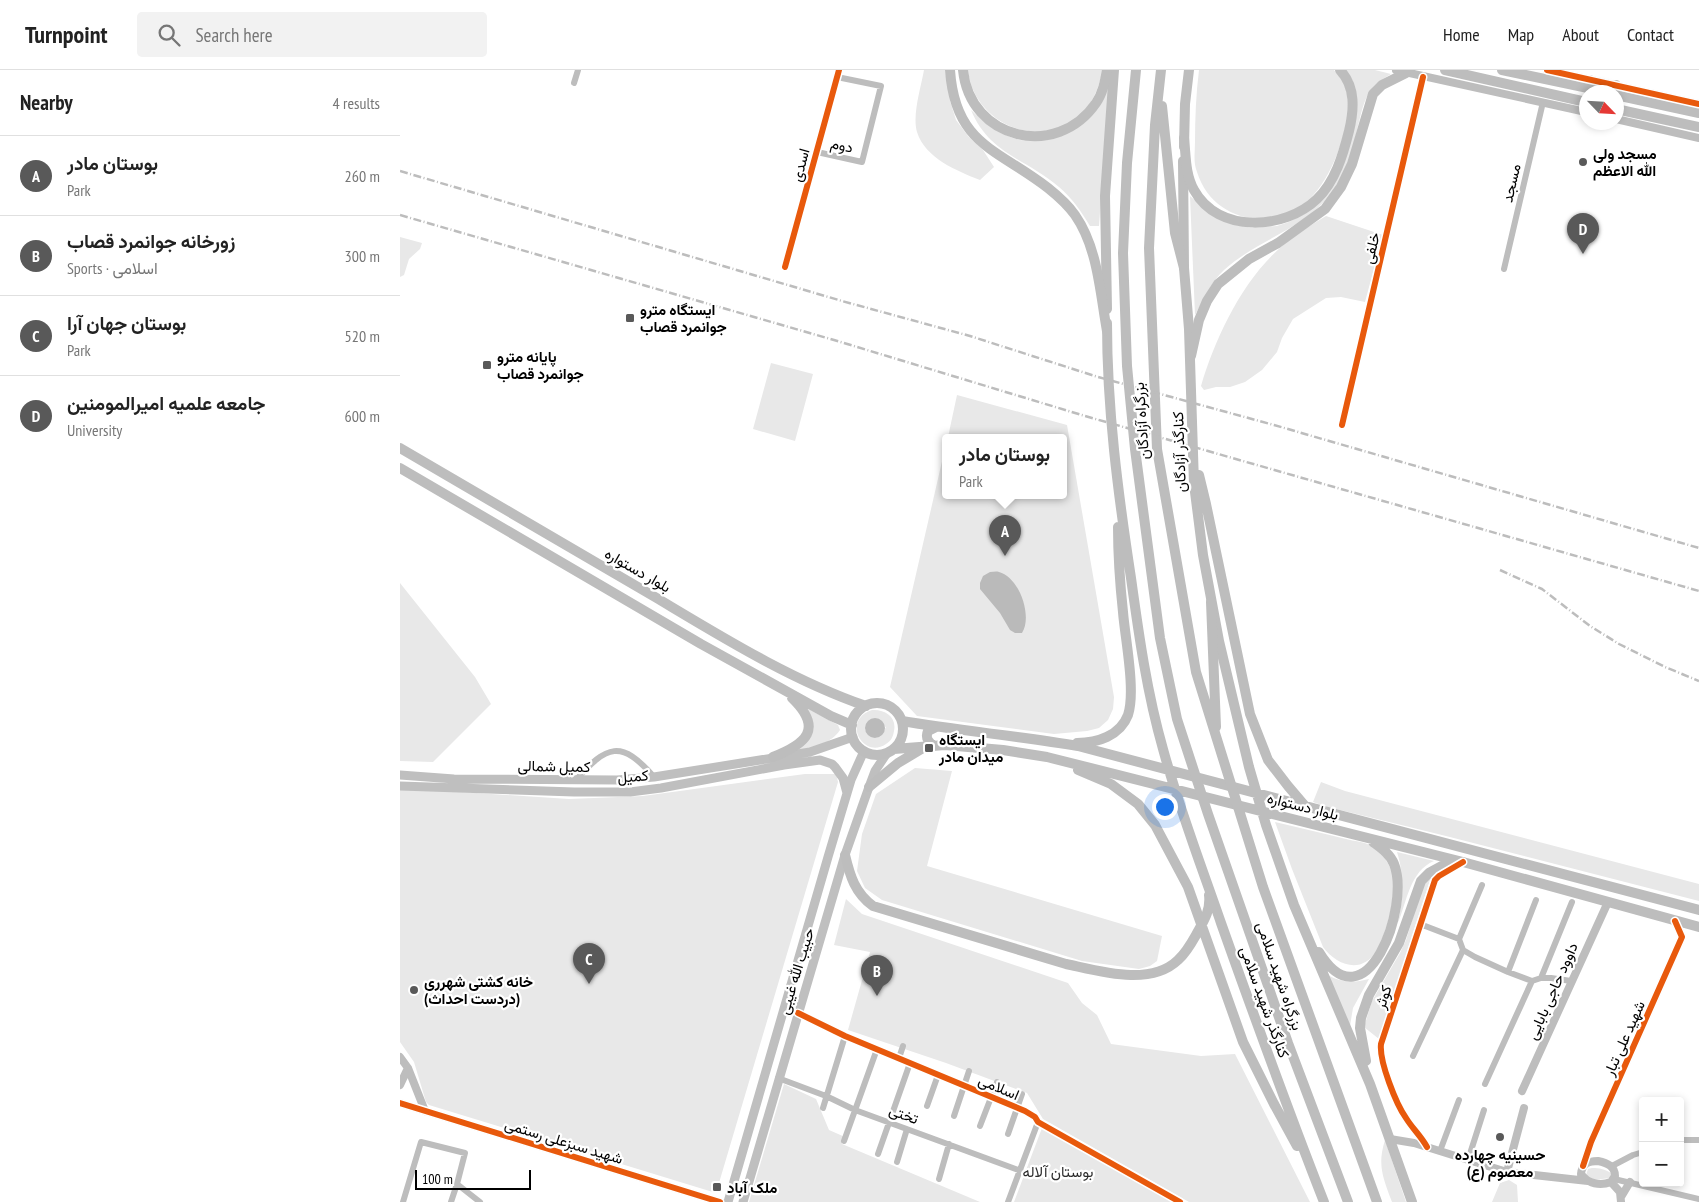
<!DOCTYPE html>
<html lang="en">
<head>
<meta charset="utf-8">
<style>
  :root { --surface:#fff; --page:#f2f2f2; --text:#222; --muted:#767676; --line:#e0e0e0; --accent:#595959 }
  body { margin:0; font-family:"PT Sans Narrow",Vazirmatn,sans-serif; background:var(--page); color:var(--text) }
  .controls { position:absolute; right:15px; bottom:15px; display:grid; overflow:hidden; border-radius:5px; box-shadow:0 2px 8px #0003 }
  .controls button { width:45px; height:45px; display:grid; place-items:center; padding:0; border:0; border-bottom:1px solid var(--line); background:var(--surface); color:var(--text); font:25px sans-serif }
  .compass { position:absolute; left:1179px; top:15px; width:45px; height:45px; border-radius:50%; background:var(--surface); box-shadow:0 2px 8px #0003; rotate:115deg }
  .scale { position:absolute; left:15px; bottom:12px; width:116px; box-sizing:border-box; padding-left:5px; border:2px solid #000; border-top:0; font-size:14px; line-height:18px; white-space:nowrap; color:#000; -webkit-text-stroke:4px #fff; paint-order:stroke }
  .you { position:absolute; left:764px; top:736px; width:18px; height:18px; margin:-12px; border:4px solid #fff; border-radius:50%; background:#1a73e8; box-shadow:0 0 0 8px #1a73e833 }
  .badge { display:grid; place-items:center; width:32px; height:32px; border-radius:50%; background:var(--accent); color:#fff; font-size:16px; font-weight:700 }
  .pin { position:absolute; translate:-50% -41px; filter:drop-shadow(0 1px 2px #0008) }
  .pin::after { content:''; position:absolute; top:26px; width:18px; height:15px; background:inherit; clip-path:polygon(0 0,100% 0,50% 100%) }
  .popup { position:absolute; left:542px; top:364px; width:125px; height:65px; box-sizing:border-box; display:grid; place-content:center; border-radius:5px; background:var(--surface); filter:drop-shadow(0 1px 4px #0005); font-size:16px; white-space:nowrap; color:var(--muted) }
  .popup b { font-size:19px; color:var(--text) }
  .popup::after { content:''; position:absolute; left:50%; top:100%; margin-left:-10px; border:10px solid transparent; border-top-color:var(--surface) }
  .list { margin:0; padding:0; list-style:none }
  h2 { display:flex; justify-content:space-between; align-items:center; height:65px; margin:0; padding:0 20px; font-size:21px }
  h2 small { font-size:16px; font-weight:400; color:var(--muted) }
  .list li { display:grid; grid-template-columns:32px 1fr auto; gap:15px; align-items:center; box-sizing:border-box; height:80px; padding:0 20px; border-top:1px solid var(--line) }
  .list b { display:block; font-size:19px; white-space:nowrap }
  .list p { margin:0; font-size:16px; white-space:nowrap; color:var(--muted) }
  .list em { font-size:16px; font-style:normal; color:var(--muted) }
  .icon { flex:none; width:28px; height:28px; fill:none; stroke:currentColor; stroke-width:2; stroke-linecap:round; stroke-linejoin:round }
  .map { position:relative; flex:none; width:1299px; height:1132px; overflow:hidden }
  header { display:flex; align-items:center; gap:30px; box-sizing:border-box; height:70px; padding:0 25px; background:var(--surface); border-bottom:1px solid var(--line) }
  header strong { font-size:24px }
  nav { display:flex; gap:28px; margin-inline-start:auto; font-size:18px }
  .search { width:350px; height:45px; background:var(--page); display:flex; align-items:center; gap:12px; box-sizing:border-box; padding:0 18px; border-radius:5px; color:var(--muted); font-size:19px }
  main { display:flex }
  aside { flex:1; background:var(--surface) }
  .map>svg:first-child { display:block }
</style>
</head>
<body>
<header>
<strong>Turnpoint</strong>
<div class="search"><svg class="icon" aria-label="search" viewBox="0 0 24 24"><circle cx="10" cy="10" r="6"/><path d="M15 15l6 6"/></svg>Search here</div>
<nav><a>Home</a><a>Map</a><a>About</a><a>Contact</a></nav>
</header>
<main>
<aside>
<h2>Nearby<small>4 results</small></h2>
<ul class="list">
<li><span class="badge">A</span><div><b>بوستان مادر</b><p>Park</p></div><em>260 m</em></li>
<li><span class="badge">B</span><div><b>زورخانه جوانمرد قصاب</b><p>Sports · اسلامی</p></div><em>300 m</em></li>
<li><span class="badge">C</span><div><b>بوستان جهان آرا</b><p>Park</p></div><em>520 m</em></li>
<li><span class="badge">D</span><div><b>جامعه علمیه امیرالمومنین</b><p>University</p></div><em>600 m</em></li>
</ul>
</aside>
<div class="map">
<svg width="1299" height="1132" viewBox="0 0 1299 1132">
  <rect width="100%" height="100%" fill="#fff"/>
  <path fill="#e8e8e8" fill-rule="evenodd" d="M 524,0 L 545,0 L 550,31 L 556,50 L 568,66 L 583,80 L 594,97 L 580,110 C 557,101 525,88 517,62 C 512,45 521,17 524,0 Z
    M 568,0 L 703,0 C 699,15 695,29 684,41 C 644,83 574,56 568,0 Z
    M 710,0 L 699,156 L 690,156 C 681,141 672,128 659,117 C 627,89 589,84 571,40 C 584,52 595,62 613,68 C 644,78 684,62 700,34 C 706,24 707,10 710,0 Z
    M 799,0 L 934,0 C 939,6 943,11 946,19 C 955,51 931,113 905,133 C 868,162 812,150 797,102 C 793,92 795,82 795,72 C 795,48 796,24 799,0 Z
    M 946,0 L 975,0 L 991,4 C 985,8 977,12 973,17 C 963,29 961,45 957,60 C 952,82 946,104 932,123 C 904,159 857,170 824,200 C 811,212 804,229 795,245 L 790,126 L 800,135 L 835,155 L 853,158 L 877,156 L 889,152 L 908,142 L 944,93 L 953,11 Z
    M 926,146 L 983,165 L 965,232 L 941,227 L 926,228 L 893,249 L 882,268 L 877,282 L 862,300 L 845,312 L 830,317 L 816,317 L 804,320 L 801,316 C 816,265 845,205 887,172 C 899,162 913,154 926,146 Z
    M 0,167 L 22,173 L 20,179 L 9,189 L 4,205 L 0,207 Z
    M 371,293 L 413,304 L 395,371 L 353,359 Z
    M 557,325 L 667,355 L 714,627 L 713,639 L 708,650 L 699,658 L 687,661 L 654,664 L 517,646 L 490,617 L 546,374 L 546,425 L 664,425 L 664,367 L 548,367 Z
    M 0,513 L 75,607 L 91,634 L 33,692 L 0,691 Z
    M 403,636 L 438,655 L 440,660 C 430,675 412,677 395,682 L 407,671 Z
    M 472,640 C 485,639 497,647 494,661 C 493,667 491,671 486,674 C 463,690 441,650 472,640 ZM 468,651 L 486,657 L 481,666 L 475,668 L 465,660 Z
    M 515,698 L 552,701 L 527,796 L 762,866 L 757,891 L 750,896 L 739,899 L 682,891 L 482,830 L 465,818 L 457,801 L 462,764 L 476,724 Z
    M 405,704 L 436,704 L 438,712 L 316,1123 L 29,1035 L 26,1032 L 14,992 L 0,972 L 0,718 L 169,729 L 243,726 Z
    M 921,712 L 945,721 L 1299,814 L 1299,831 L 1046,766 L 924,736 L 913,732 Z
    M 875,752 C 899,758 923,763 946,769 C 954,771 965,772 972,776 C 982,781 991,796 993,807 C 996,827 987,863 976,881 C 962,905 936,895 923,877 L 892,799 Z
    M 997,782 L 1034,791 C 1010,801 1007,831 998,853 C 1003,827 1005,808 997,782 Z
    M 1034,805 L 1030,810 L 979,969 L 964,957 L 972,931 L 1000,883 L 1006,870 L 1023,815 Z
    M 446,829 L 462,844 L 668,913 L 682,933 L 697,945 L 711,974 L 801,986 L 835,984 L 910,1132 L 789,1132 L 643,1049 L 627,1023 L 546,993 L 448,960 L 470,882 L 434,875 Z
    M 926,904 C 941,913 953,913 969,909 L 953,938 L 950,956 Z
    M 384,1014 L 416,1029 L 429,1060 L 445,1067 L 442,1074 L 580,1132 L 349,1132 Z
    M 642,1058 L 774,1132 L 614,1132 Z
    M 985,1070 L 1006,1132 L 992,1132 C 983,1108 977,1095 985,1070 Z
    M 1192,1098 C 1199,1098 1206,1099 1212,1104 L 1210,1108 L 1194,1110 L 1186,1105 L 1188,1099 Z
    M 1109,1110 L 1117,1115 L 1118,1132 L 1092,1132 L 1100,1113 Z"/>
  <path fill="#bababa" d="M 590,502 C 593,502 596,501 599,502 C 619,507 633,546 622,563 L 615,563 L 610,560 L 600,543 L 580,519 L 580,513 L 583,506 Z
    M465 658a10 10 0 1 1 20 0a10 10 0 1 1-20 0Z"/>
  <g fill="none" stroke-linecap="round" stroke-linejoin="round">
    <path stroke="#bdbdbd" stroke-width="6" d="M 174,13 L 178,0
      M 417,82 L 462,92 L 481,16 L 437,7
      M 385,197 L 439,0
      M 1104,199 L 1143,32
      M 942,355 L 1023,7
      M 176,710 C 207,675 221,669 254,707
      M 1020,854 L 1059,869 L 1063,880 L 1075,887 L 1108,902 L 1132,911 L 1141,908 L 1151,908 L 1171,911
      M 1059,869 L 1082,815
      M 1108,902 L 1136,830
      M 1141,908 L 1172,832
      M 398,943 L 445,966 L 625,1041 L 635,1047 L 638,1052 L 780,1132
      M 1013,986 L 1063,880
      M 499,988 L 503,976
      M 378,1008 L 426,1026 L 455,1040 L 621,1101
      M 1085,1014 L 1132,911
      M 527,1036 L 538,1005
      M 423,1038 L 445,966
      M 554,1046 L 569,1001
      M 580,1056 L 597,1012
      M 608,1064 L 622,1024
      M 1280,1070 L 1299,1070
      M 444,1071 L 477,979
      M 1027,1077 C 1021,1066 1012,1058 1006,1048 C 996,1034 979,991 981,974 L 1035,810 L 1039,806 L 1063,792
      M 1040,1081 L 1059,1030
      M 478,1084 L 510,993
      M 1068,1090 L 1084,1040
      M 497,1092 L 507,1059
      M 1212,1096 L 1233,1085 L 1243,1082
      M 539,1109 L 549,1074
      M 1214,1109 L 1299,1129
      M 3,1132 L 21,1072 L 65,1083 L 57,1114
      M 51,1132 L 57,1114 L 80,1132
      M 608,1132 L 638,1052"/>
    <path stroke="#bdbdbd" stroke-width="8" d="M 996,0 L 1186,42
      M 1147,0 L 1299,34
      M 1216,49 L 1299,68
      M 0,987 L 8,998 L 25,1041
      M 0,1015 L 8,998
      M 1122,1021 L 1208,832
      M 0,1033 L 320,1132
      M 990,1069 L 1014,1073 L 1107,1102 L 1188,1111
      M 1198,1091 C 1207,1093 1215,1096 1215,1106 L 1211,1112 C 1200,1116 1188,1114 1181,1104 C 1182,1093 1189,1091 1198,1091 Z
      M 1183,1096 L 1191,1072 L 1282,867 L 1275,851
      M 1107,1102 L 1124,1038
      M 1211,1112 L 1220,1122 L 1221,1132
      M 1221,1127 L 1230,1112"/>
    <path stroke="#bfbfbf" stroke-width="9" d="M 0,705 L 54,709 L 217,710 L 254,707 L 410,682 L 453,667
      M 0,716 L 174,722 L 230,722 L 261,718 L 384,695 L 420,690 L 432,694 L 435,697 L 443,708 L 447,723
      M 328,1132 L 428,787 L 451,710 L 464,681
      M 343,1132 L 445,785 L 469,717 L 475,701 L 487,683"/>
    <path stroke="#bdbdbd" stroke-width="10" d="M 1190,10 L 1202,21 L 1216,15
      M 784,77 L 785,34 L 789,0
      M 783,91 L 784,198 L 789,259 L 794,414 L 803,485 L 819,571 L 849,697 L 866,755 L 894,835 L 970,1014 L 1012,1132
      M 707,239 L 705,126 L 714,0
      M 707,253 C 707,339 718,423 731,508 C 739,566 747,623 763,679 C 779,738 801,795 821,853 C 854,946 888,1040 924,1132
      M 0,378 C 85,428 170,478 255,527 C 322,567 391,610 466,636
      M 0,398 L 301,574 L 431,646 L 452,655
      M 799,405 L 806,434 L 850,644 L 868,690 L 888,716 L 905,736
      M451 659a26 26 0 1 1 52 0a26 26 0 1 1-52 0Z
      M 502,651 C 561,661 620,666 678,676 L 1299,840
      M 677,673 C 697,673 720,666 728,645 C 736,621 725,568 723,542 C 720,514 718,485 718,457
      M 534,676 C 528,672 525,668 528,661 L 536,657
      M 494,679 L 545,675 L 603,680 L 647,687 L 1063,792 L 1299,857
      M 373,687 C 406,674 424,659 392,628
      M 678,700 L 711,714 L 738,734 L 755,755 L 788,817 L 843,972 L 874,1034 L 897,1076
      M 469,717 L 498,693 L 523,678
      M 445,785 C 450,806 455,823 473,836 L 666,894 C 699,901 750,917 778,890 C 786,883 791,874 796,865 C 803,852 811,841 809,825
      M 919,882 C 966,959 1011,836 994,794 C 990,784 981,778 973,772
      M 966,991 L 960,958 L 961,948 L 969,925 L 999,873 L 1021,811 L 1029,803 L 1053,790"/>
    <path stroke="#bdbdbd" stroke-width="10" d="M 550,0 C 555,75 598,79 648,118 C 658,126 668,135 675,145 C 698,178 700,223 707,261
      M 563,0 C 570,70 657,90 696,33 C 703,23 705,11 707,0
      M 736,0 L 727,93 L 723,183 L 727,296 L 735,379 L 760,568 L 777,649 L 808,744 L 888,973 L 948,1132
      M 761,0 L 755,55 L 749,178 L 757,379 L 796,602 L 863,817 L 977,1132
      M 1045,0 L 1186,32
      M 1102,0 L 1207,22
      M 1216,25 L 1299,43
      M 762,36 L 775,163 L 784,198
      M 1216,39 L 1299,57
      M 784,68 C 786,85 785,104 794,120 C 818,164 885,160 917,129 C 935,112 943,85 949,61 C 954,40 956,17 940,0
      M 791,286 L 799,250 L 807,231 L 818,214 L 849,189 L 878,173 L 925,139 L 941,117 L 952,94 L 973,24 L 982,15 L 1006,3
      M 811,532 L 816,657"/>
    <path stroke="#bdbdbd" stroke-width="2.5" stroke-dasharray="8 2.5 1 2.5" stroke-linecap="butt" d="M 0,101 L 442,231 L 570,266 L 698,307 L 874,355 L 1299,478
      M 0,145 L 434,270 L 685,346 L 1299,521
      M 1100,500 L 1142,519 L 1190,556 L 1219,574 L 1265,597 L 1299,611"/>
    <defs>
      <path id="cycleway" d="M 1147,0 L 1299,34
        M 385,197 L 439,0
        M 942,355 L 1023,7
        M 398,943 L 445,966 L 625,1041 L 635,1047 L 638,1052 L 780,1132
        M 0,1033 L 320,1132
        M 1027,1077 C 1021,1066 1012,1058 1006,1048 C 996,1034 979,991 981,974 L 1035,810 L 1039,806 L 1063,792
        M 1183,1096 L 1191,1072 L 1282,867 L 1275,851"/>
    </defs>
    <use href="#cycleway" stroke="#fff" stroke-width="9"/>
    <use href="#cycleway" stroke="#e8590c" stroke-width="6"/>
  </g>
  <g fill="#595959" stroke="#fff" stroke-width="2">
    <circle cx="1183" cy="92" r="5"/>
    <rect x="225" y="243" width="10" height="10" rx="2.5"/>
    <rect x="82" y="290" width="10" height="10" rx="2.5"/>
    <rect x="524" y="673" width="10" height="10" rx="2.5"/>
    <circle cx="14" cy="920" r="5"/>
    <circle cx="1100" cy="1067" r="5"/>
    <rect x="312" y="1112" width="10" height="10" rx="2.5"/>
  </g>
  <g text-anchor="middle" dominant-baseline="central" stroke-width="4.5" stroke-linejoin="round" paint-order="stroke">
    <g font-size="15" fill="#000" stroke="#fff">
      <text transform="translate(442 75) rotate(13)">دوم</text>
      <text transform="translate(400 95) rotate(-75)">اسدی</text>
      <text transform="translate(1111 113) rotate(-77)">مسجد</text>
      <text transform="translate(971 178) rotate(-77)">خلفی</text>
      <text transform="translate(741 351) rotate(-94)">بزرگراه آزادگان</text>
      <text transform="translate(779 382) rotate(-92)">کنارگذر آزادگان</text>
      <text transform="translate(238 500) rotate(30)">بلوار دستواره</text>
      <text transform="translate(154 696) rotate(1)">کمیل شمالی</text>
      <text transform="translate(233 706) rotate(-4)">کمیل</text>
      <text transform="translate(903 736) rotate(14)">بلوار دستواره</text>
      <text transform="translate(396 901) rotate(-73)">حبیب الله غیبی</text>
      <text transform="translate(880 906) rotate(71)">بزرگراه شهید سلامی</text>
      <text transform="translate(1152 921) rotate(-66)">داوود حاجی بابایی</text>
      <text transform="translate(983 927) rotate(-72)">کوثر</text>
      <text transform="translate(865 932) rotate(70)">کنارگذر شهید سلامی</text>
      <text transform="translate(1224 968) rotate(-66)">شهید علی تبار</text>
      <text transform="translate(599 1017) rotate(23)">اسلامی</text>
      <text transform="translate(504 1044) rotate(20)">تختی</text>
      <text transform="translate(164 1071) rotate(17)">شهید سبزعلی رستمی</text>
    </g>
    <g font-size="15" font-weight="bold" fill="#000" stroke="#fff" text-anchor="start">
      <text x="1193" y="83">مسجد ولی<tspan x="1193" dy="17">الله الاعظم</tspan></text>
      <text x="240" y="239">ایستگاه مترو<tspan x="240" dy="17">جوانمرد قصاب</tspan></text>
      <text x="97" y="286">پایانه مترو<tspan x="97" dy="17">جوانمرد قصاب</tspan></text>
      <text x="539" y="669">ایستگاه<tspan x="539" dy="17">میدان مادر</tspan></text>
      <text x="24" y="911">خانه کشتی شهرری<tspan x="24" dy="17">(دردست احداث)</tspan></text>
      <text x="1100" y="1084" text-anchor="middle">حسینیه چهارده<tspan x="1100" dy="17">معصوم (ع)</tspan></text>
      <text x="327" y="1117">ملک آباد</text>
    </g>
    <g font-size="15" fill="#2c2c2c" stroke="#fff">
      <text x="658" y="1101">بوستان آلاله</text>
    </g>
  </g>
</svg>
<div class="controls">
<button>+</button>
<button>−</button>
</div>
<svg class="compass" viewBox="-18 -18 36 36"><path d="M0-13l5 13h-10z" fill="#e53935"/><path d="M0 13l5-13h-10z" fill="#767676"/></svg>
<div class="scale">100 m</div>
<div class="you"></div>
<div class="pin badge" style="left:605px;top:486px">A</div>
<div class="popup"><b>بوستان مادر</b>Park</div>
<div class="pin badge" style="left:477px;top:926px">B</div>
<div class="pin badge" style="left:189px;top:914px">C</div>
<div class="pin badge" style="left:1183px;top:184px">D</div>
</div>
</main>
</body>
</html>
